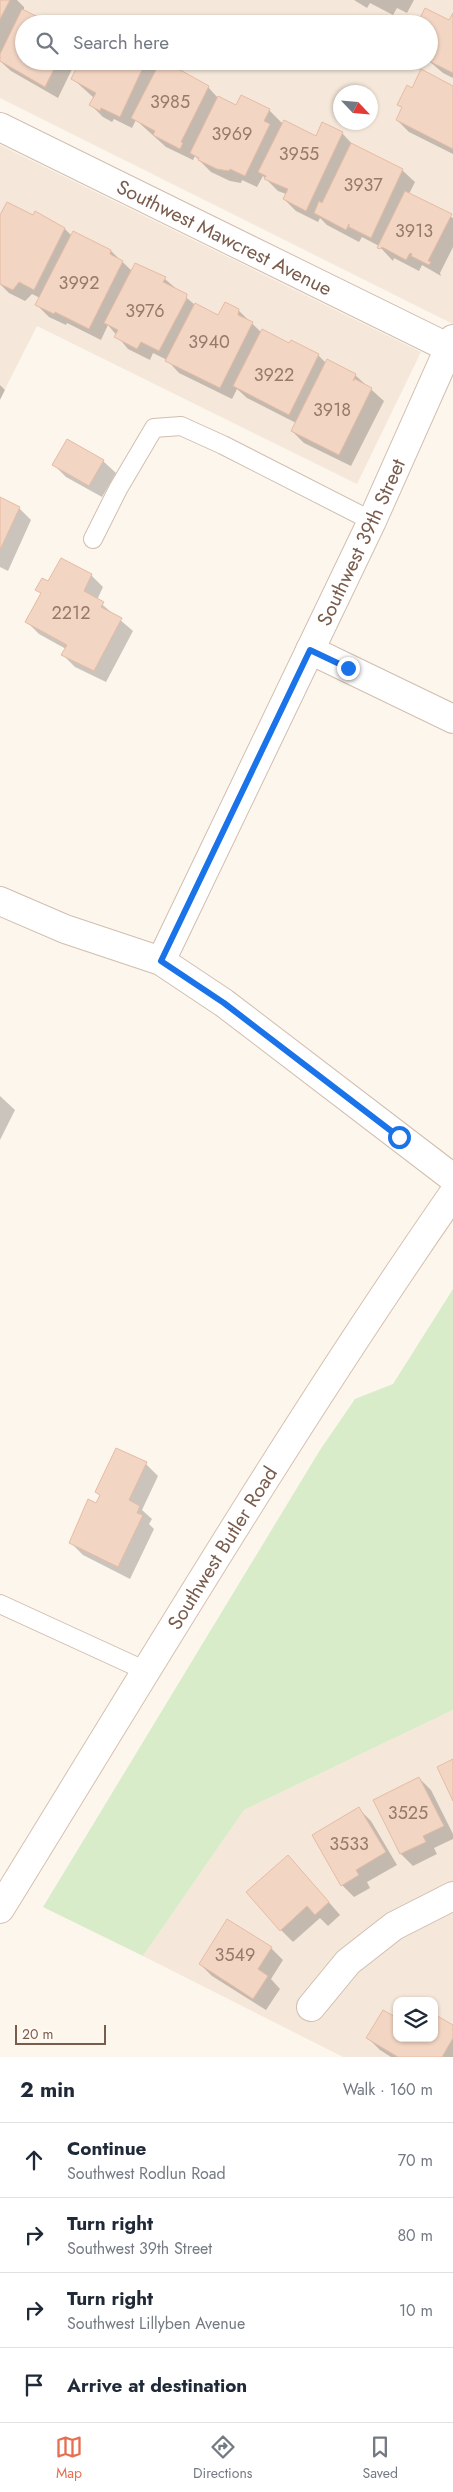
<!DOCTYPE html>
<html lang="en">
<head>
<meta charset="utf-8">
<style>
  :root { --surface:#fff; --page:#f2f2f3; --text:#1f2937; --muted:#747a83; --line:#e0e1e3; --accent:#e76f51 }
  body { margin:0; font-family:Jost,sans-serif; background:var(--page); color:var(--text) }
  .controls { position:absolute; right:15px; bottom:15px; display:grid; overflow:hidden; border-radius:10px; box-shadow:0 1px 4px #0004 }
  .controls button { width:45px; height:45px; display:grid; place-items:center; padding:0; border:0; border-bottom:1px solid var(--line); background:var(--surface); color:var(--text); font:25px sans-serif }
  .compass { position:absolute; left:333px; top:85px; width:45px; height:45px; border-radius:50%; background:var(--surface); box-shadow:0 1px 4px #0004; rotate:116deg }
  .scale { position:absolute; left:15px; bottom:12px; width:91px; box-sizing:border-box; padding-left:5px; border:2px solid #7a5c4d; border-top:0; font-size:14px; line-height:18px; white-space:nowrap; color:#7a5c4d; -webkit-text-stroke:4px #fffaf3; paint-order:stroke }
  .stop { position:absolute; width:15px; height:15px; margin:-11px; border:4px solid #1a73e8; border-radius:50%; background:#fff }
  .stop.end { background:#1a73e8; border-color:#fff; box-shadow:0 1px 5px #0008 }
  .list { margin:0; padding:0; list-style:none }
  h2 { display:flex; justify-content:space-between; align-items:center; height:65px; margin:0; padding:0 20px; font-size:21px }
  h2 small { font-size:16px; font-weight:400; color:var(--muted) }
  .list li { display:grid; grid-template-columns:32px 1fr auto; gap:15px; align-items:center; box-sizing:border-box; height:75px; padding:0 20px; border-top:1px solid var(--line) }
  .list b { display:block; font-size:19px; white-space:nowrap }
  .list p { margin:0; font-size:16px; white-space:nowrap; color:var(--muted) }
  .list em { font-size:16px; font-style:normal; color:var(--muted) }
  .icon { flex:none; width:28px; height:28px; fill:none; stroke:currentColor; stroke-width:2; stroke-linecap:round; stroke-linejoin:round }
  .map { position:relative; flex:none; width:453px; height:2057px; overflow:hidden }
  .search { position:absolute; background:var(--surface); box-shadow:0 1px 4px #0004; left:15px; right:15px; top:15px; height:55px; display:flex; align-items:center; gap:12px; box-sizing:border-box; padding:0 18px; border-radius:28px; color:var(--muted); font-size:19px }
  .sheet { height:365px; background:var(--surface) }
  nav { display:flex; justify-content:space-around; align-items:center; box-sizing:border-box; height:70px; border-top:1px solid var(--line); background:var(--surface); font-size:14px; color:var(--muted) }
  nav a { display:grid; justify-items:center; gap:2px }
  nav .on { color:var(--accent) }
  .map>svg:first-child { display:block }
</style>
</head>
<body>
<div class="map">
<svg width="453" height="2057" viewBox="0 0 453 2057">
  <rect width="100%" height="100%" fill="#fdf6ec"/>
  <path fill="#f5e8da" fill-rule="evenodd" d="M 0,0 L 453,0 L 453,324 L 0,98 ZM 24,24 L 429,24 L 429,61 L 24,61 ZM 340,92 L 370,92 L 370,122 L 340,122 Z
    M 0,145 L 421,352 L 357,484 L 37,326 L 0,399 Z
    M 453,1710 L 453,2057 L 343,2057 L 143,1956 L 244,1810 ZM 397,2001 L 434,2001 L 434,2038 L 397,2038 Z"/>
  <path fill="#d8ecc9" d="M 453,1289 L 453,1710 L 244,1810 L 143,1956 L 43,1907 L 320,1450 L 355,1399 L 393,1384 Z"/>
  <path fill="#0003" d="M 0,0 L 17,0 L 24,7 L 24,61 L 76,61 L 58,98 L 11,71 L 0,61 Z
    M 354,0 L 414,0 L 407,13 L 397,8 L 393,15 L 370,3 L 367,8 Z
    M 453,16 L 453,78 L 443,73 L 429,61 L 429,24 L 450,22 Z
    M 82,61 L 163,61 L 162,64 L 208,87 L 218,98 L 236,106 L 269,110 L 283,124 L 316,138 L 342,133 L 354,146 L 402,170 L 415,182 L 409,194 L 453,218 L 453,247 L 440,273 L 441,276 L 422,265 L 419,271 L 394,258 L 393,261 L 379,246 L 362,237 L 359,242 L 327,225 L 320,218 L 318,222 L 296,211 L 284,199 L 286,194 L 278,191 L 263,176 L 257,187 L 242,180 L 241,183 L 230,181 L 211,172 L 195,156 L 193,160 L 166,147 L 136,120 L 132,128 L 114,119 L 112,122 L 103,117 L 91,105 L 94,98 L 73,79 Z
    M 453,87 L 453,154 L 409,132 L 397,120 L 403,108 L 399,105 L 412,89 Z
    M 34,217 L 65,229 L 72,236 L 111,251 L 132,271 L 165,279 L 195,305 L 219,316 L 238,310 L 262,333 L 318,355 L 326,363 L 355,375 L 384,401 L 351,466 L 304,443 L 292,431 L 296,423 L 247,398 L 237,389 L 232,399 L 179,373 L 167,360 L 153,353 L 150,360 L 128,349 L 108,325 L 101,340 L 67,323 L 66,325 L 49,317 L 37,305 L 40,298 L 32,294 L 25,301 L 9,293 L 0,284 L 0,219 Z
    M 0,385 L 5,390 L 0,400 Z
    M 103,461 L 116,473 L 102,497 L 66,477 L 54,465 Z
    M 0,499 L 19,508 L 31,520 L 8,571 L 0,567 Z
    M 91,575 L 103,587 L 97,600 L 133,631 L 106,682 L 75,667 L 63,655 L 66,649 L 39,634 L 27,622 L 42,594 L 37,589 L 49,582 Z
    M 0,1096 L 15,1110 L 0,1140 Z
    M 146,1464 L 158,1476 L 142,1510 L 152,1519 L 149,1524 L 154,1529 L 130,1579 L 83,1555 L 71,1543 L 97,1505 L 101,1496 L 96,1492 Z
    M 419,1778 L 431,1790 L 453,1834 L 453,1839 L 434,1848 L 437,1854 L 413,1866 L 401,1854 L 375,1800 Z
    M 359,1809 L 371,1821 L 397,1865 L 367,1882 L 370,1888 L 354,1897 L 342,1885 Z
    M 300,1869 L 340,1915 L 328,1926 L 320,1918 L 293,1942 L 281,1930 Z
    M 271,1948 L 283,1960 L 271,1979 L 280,1989 L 266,2010 L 212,1976 L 200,1964 Z
    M 453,2026 L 453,2057 L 391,2057 L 380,2050 L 368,2038 L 434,2038 Z"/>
  <path fill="#f3d5c3" stroke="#e6bba3" d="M 0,0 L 10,0 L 0,19 Z
    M 425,8 L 449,20 L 453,13 L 453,73 L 429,61 L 431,57 L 429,24 L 417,24 Z
    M 22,9 L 52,24 L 24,24 L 24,61 L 58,61 L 45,87 L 0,61 L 0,54 Z
    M 80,61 L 146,61 L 120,117 L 101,108 L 100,111 L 89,105 L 96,93 L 71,79 Z
    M 160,62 L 171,68 L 173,66 L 209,86 L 181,142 L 183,143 L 180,149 L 153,135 L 155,131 L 131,118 Z
    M 421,69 L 453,86 L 453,149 L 396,120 L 402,107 L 397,105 L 407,85 L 412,88 Z
    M 241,95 L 270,109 L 264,121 L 270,124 L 245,176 L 230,169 L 229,171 L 217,169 L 198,160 L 199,158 L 190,153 L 218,96 L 236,105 Z
    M 284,120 L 316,136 L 322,122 L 343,132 L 306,211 L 283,199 L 288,189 L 264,179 L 266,176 L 258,172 Z
    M 351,143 L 403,169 L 371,238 L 349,227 L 349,224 L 346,230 L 314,213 L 319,201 L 322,203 Z
    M 405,191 L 452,214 L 428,261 L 431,262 L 429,265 L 411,256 L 412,254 L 410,253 L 406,260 L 382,247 L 380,249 L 377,248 Z
    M 7,202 L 33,215 L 35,211 L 65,228 L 34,290 L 19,282 L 13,290 L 0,284 L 0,215 Z
    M 73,231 L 111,250 L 110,254 L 123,261 L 89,329 L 55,312 L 54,314 L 35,305 Z
    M 135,263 L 166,277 L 163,282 L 187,294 L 186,300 L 159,351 L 141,342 L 137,349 L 114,337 L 118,330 L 104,323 Z
    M 225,302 L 239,309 L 238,315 L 253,322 L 220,388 L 165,361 L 195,303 L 218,315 Z
    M 262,329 L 289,343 L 291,340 L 319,354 L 289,415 L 233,386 Z
    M 327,359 L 356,374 L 353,381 L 355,379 L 372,388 L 339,455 L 291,431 Z
    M 67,439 L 104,460 L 89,486 L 52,465 Z
    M 0,497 L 20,507 L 0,550 Z
    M 61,558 L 92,574 L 84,591 L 104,602 L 101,607 L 122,618 L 94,671 L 61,655 L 67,645 L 25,622 L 41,593 L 35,590 L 42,578 L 48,581 Z
    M 116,1448 L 147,1462 L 129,1500 L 140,1506 L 137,1513 L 143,1515 L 118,1567 L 69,1543 L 88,1499 L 96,1503 L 100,1495 L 95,1492 Z
    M 453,1759 L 453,1801 L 437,1767 Z
    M 419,1777 L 444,1826 L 423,1836 L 426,1842 L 400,1854 L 373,1800 Z
    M 359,1807 L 386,1852 L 356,1870 L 359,1875 L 341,1886 L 312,1835 Z
    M 288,1855 L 329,1902 L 315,1915 L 307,1906 L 280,1931 L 246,1892 Z
    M 227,1919 L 272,1947 L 258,1969 L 268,1976 L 253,1999 L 199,1964 Z
    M 383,2010 L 397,2018 L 397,2038 L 434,2038 L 434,2014 L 453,2025 L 453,2038 L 442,2057 L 398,2057 L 366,2038 Z"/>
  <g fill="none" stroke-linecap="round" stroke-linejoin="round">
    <defs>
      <path id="service" d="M 93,539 L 118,489 L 154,428 L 181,426 L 223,445 L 372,521
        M 0,1604 L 146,1671"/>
      <g id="minor">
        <path id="s1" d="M 0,127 L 449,348"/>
        <path d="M 310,650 L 453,719"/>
        <path d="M 0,901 L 65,929 L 161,961 L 224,1003 L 453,1178"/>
        <path id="s2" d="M 161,961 L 372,521 L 453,339"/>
        <path d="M 311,2007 L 348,1962 L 394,1926 L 453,1896"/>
      </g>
      <g id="secondary">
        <path id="s3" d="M 0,1909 C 148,1669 292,1426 453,1194"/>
      </g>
    </defs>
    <use href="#service" stroke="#d1beb0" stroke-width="20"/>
    <use href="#minor" stroke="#d1beb0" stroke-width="30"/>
    <use href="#secondary" stroke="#d6c0b0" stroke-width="30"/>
    <use href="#service" stroke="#fff" stroke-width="18"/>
    <use href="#minor" stroke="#fff" stroke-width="28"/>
    <use href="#secondary" stroke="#fff" stroke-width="28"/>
  </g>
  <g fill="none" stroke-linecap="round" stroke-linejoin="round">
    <path stroke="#1a73e8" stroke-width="6" d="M 348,668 L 310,650 L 161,961 L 224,1003 L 399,1137"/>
  </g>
  <g text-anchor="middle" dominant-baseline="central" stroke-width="4" stroke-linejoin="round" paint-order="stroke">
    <g font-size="18" fill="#987a6a">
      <text x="170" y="102">3985</text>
      <text x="232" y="134">3969</text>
      <text x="299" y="154">3955</text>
      <text x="363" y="185">3937</text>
      <text x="414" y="231">3913</text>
      <text x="79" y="283">3992</text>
      <text x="145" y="311">3976</text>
      <text x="209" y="342">3940</text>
      <text x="274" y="375">3922</text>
      <text x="332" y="410">3918</text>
      <text x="71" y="613">2212</text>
      <text x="408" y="1813">3525</text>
      <text x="349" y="1844">3533</text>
      <text x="235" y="1955">3549</text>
    </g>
    <g font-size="20" fill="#7a5c4d" stroke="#fffaf3">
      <text stroke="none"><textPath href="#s1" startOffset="250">Southwest Mawcrest Avenue</textPath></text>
      <text stroke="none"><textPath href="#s2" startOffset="464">Southwest 39th Street</textPath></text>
      <text stroke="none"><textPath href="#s3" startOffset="424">Southwest Butler Road</textPath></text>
    </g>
  </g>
</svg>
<div class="controls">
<button><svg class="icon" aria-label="layers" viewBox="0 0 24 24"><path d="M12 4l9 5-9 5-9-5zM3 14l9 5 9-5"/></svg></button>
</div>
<svg class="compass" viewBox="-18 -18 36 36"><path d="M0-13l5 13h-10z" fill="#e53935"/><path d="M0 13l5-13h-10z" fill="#747a83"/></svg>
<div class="scale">20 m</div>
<div class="stop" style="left:399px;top:1137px"></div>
<div class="stop end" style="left:348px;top:668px"></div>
<div class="search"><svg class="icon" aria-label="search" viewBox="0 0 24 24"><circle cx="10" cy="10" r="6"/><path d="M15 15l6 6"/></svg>Search here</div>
</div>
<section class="sheet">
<h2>2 min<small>Walk · 160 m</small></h2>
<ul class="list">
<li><svg class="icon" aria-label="ahead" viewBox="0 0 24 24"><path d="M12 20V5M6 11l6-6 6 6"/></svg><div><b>Continue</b><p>Southwest Rodlun Road</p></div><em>70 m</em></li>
<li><svg class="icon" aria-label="right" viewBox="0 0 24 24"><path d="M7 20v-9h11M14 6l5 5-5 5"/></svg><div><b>Turn right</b><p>Southwest 39th Street</p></div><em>80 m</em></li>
<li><svg class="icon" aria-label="right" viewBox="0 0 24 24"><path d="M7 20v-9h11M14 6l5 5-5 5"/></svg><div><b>Turn right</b><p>Southwest Lillyben Avenue</p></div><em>10 m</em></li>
<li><svg class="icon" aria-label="arrive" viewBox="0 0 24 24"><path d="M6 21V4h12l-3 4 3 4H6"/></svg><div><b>Arrive at destination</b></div></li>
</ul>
</section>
<nav>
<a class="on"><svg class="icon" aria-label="map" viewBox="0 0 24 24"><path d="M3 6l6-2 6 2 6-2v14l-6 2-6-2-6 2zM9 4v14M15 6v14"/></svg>Map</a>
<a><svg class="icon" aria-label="directions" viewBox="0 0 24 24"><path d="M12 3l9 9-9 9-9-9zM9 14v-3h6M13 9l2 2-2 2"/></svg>Directions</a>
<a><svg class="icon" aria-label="saved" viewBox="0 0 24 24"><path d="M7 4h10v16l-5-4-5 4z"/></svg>Saved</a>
</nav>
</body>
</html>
